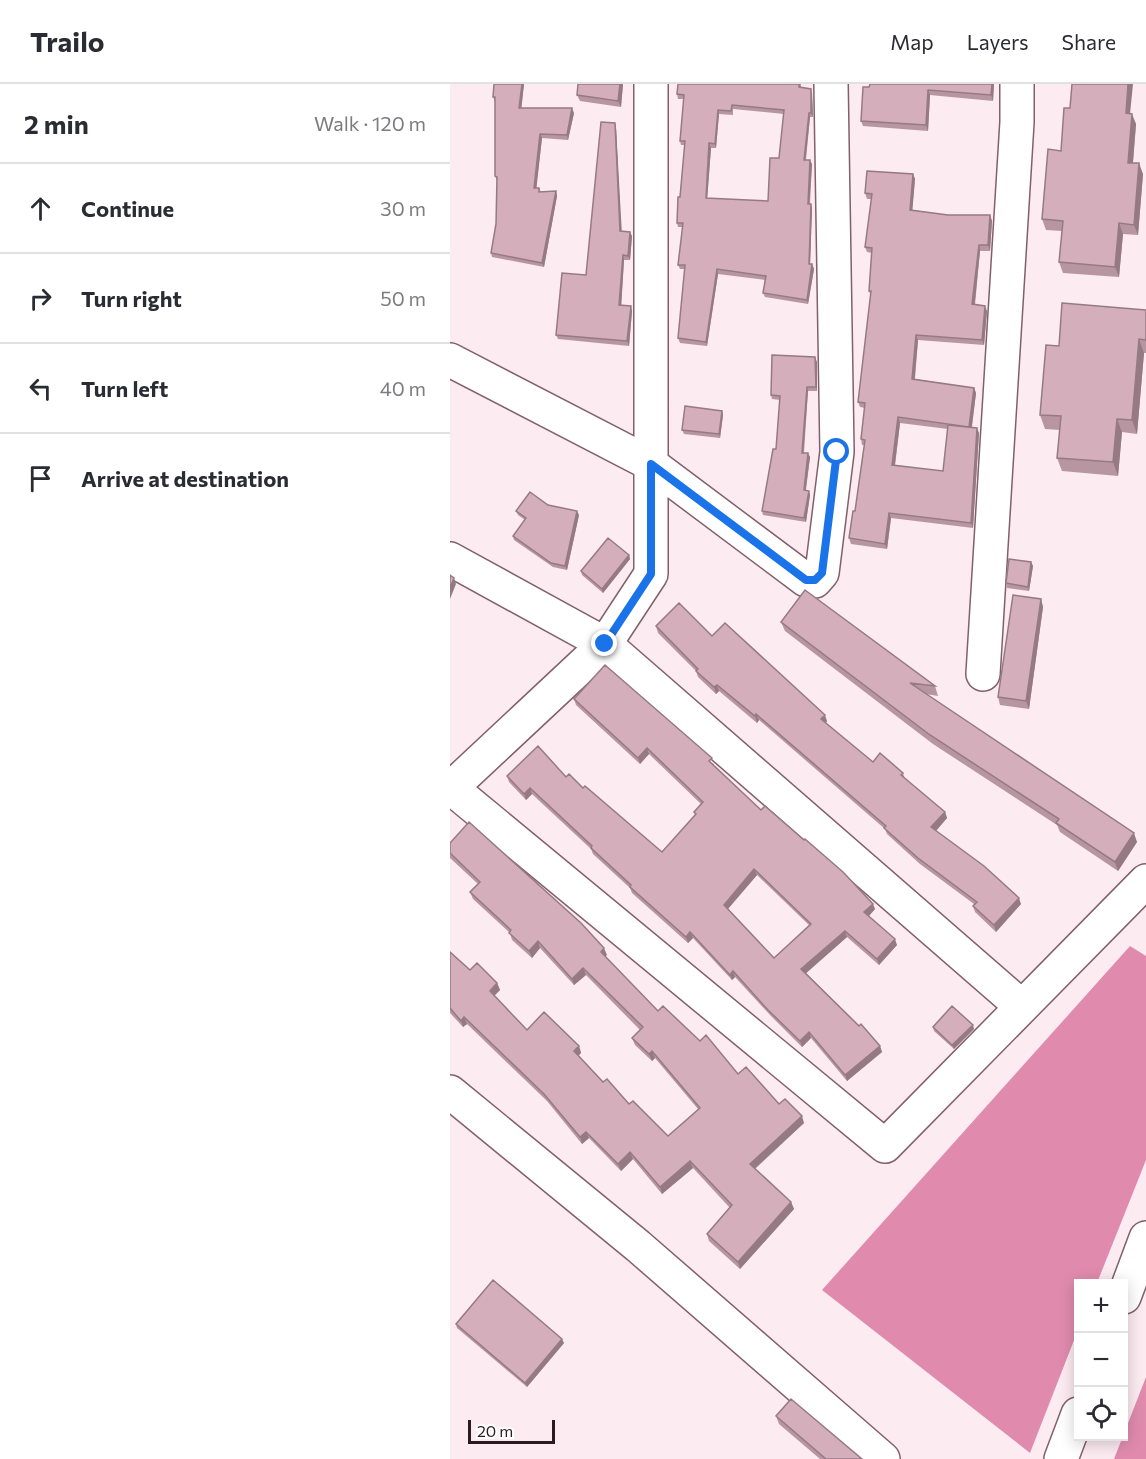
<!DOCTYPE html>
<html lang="en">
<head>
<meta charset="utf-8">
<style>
  :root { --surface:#fff; --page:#f7f7f7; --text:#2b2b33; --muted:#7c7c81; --line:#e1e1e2 }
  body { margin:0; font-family:Commissioner,sans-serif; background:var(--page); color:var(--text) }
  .controls { position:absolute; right:18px; bottom:18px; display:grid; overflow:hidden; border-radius:0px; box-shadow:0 3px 15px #0003 }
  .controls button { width:54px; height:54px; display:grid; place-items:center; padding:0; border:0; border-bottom:2px solid var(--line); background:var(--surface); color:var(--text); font:30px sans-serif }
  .scale { position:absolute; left:18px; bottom:15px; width:87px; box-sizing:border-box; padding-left:6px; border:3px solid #2a1b21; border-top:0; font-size:16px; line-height:21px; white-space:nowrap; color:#2a1b21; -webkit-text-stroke:4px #fff; paint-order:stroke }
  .stop { position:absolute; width:18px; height:18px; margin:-14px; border:4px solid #1a73e8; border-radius:50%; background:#fff }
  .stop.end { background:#1a73e8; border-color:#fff; box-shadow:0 2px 6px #0008 }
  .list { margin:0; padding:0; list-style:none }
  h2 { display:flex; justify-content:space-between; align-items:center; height:78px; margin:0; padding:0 24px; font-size:26px }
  h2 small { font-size:20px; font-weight:400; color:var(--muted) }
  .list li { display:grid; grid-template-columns:39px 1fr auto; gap:18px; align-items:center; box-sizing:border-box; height:90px; padding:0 24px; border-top:2px solid var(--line) }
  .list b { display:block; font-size:22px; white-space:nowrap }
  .list em { font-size:20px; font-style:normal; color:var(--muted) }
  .icon { flex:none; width:33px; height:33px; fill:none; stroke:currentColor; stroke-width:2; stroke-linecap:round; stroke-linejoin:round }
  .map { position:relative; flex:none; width:696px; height:1375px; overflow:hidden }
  header { display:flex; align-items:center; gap:36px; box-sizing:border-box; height:84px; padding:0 30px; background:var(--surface); border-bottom:2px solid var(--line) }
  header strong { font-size:28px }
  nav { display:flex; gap:33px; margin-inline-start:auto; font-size:21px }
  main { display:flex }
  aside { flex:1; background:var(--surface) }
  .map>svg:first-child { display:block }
</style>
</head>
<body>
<header>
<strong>Trailo</strong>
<nav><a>Map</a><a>Layers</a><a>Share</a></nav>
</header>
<main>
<aside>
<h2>2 min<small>Walk · 120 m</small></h2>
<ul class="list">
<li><svg class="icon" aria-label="ahead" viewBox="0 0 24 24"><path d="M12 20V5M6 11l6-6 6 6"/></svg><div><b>Continue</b></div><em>30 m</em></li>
<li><svg class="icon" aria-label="right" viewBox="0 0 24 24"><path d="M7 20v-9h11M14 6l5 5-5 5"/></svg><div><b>Turn right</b></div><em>50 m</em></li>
<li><svg class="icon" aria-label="left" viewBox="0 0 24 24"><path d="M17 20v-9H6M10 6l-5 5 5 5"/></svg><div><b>Turn left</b></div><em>40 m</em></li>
<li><svg class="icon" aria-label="arrive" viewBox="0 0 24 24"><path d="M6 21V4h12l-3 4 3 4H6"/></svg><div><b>Arrive at destination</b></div></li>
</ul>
</aside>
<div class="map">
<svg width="696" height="1375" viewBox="0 0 696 1375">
  <rect width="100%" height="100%" fill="#fcebf1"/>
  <path fill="#e08bae" d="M 680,862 L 696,872 L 696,1076 L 647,1199 L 628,1200 L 628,1246 L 580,1369 L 372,1206 Z
    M 696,1293 L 696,1375 L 664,1375 Z"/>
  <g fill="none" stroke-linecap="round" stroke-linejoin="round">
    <defs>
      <path id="minor" d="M 0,276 L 201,380 L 356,496 L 365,497 L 372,489 L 387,368 L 381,0
        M 0,475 L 155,560 L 571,922
        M 533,590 L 567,38 L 567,0
        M 0,703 L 435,1062 L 696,797
        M 0,705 L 155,560 L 201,490 L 201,0
        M 674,1213 L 696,1154
        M 611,1375 L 628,1330"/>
      <path id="major" d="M 0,1008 L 188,1162 L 433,1375"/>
    </defs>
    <use href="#minor" stroke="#825f6c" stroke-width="36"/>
    <use href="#major" stroke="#825f6c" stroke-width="36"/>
    <use href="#minor" stroke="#fff" stroke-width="33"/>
    <use href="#major" stroke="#fff" stroke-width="33"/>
  </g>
  <path fill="#b796a2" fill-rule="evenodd" d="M 74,0 L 71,24 L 124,29 L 118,56 L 92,54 L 86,104 L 89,104 L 91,108 L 106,107 L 107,112 L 94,183 L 42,173 L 41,169 L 46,140 L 47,97 L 45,92 L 45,18 L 43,13 Z
    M 173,0 L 171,23 L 130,17 L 127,11 Z
    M 228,0 L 351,0 L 351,4 L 362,9 L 363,33 L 360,33 L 356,76 L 362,80 L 360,120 L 362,124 L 360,180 L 362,180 L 364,185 L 358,220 L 315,213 L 313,209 L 315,196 L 268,190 L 257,262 L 230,259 L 228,254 L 235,185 L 230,185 L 228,181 L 233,143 L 228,143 L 227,139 L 235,61 L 231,61 L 230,57 L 234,15 L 228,15 L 227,10 ZM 283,25 L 334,30 L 329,74 L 318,117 L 257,114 L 261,64 L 266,64 L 269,30 L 283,31 Z
    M 544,0 L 543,17 L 480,11 L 478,47 L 413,42 L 411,37 L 419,3 Z
    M 620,24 L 680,29 L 686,40 L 683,79 L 693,90 L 688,151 L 673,150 L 669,193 L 613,189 L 609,178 L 612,147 L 596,146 L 592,135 L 611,67 Z
    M 165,39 L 166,43 L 171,147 L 182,152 L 180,176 L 174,176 L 171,221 L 182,227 L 179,262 L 108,255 L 106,251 L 136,191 Z
    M 463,90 L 465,95 L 462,126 L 498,131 L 540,131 L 542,137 L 540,167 L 530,167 L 525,221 L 537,227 L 534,261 L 468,256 L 465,295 L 524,304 L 526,309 L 522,343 L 529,349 L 523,444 L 441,434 L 437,465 L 401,460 L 399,454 L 405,427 L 415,361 L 412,361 L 411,355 L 415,324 L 410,323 L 408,318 L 421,212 L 419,207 L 422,169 L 417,168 L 415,163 L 422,115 L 417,115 L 415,109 ZM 450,339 L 498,345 L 493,387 L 445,382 Z
    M 696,226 L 696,269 L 694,269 L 687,350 L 672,348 L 668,392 L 612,387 L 607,374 L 610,346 L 595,345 L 590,331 L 609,262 Z
    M 367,278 L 367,307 L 358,307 L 354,369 L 360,373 L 356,406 L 360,411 L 356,438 L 313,431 L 312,427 L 326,365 L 330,316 L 322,315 L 321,311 Z
    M 272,327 L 273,331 L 270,354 L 234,350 L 232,346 Z
    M 98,421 L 129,431 L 117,486 L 103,483 L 64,456 L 63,452 L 75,436 L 68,431 L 66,427 Z
    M 179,471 L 180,475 L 153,509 L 132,491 L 131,487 Z
    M 581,478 L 583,482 L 579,507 L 557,504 L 556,499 Z
    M 591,515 L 593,523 L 579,625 L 550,621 L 548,613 Z
    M 331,538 L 485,602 L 488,612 L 476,610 L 687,758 L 668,787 L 610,748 L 607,741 L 483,660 L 335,547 Z
    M 206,542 L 262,552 L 377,637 L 376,639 L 423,678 L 453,689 L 455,695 L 495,728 L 497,734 L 486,747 L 571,820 L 546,848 L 525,828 L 523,822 L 524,820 L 470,780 L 437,750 L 435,745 L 309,636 L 307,639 L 269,607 L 266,610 L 248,593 L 246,587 L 208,549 Z
    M 124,615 L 264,680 L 263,681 L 311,726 L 425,825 L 419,832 L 447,861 L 429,881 L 397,853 L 356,889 L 430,962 L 432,968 L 397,997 L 361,954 L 352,963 L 321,932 L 285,893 L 282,896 L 243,854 L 238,859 L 182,809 L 180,804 L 143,770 L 141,765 L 82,710 L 76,716 L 59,698 L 57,692 L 116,693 L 133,704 L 212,768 L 245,731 L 244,728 L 251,720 L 199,670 L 190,680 L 126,621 ZM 307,791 L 359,841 L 324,874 L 278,825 Z
    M 0,759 L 157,871 L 155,872 L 208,927 L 250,957 L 288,990 L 354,1039 L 305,1085 L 341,1118 L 344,1125 L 290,1185 L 259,1157 L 257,1150 L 280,1124 L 243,1084 L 212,1110 L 183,1075 L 171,1087 L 139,1054 L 132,1060 L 97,1017 L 17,940 L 13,943 L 0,929 L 0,868 L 20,886 L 47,899 L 50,906 L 44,912 L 77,946 L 129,962 L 131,969 L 128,972 L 153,998 L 218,1052 L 248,1025 L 205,974 L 202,977 L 185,961 L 182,954 L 190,946 L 136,891 L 124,901 L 90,864 L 82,874 L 62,856 L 60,849 L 23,815 L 20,808 L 28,800 L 0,774 Z
    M 483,943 L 524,945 L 504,965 L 484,947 Z
    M 6,1240 L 114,1259 L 77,1303 L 7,1244 Z
    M 326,1332 L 412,1375 L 370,1375 L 329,1340 Z"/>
  <path fill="#957a84" d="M 72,0 L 74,0 L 71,28 L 69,24 Z
    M 170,0 L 173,0 L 171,23 L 168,17 Z
    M 542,0 L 544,0 L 543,17 L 541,11 Z
    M 678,0 L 683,0 L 679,40 L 676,29 Z
    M 361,5 L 362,9 L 363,33 L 361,29 Z
    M 478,6 L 480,11 L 478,47 L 476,41 Z
    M 122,24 L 124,29 L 118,56 L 117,51 Z
    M 268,26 L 269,30 L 266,64 L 265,60 Z
    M 359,29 L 360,33 L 355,80 L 354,76 Z
    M 682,30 L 686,40 L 682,89 L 678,79 Z
    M 165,39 L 166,43 L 172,151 L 170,147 Z
    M 90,50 L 92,54 L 86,108 L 84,104 Z
    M 259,59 L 261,64 L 257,118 L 256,114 Z
    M 360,76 L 362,80 L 359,124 L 358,120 Z
    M 689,79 L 693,90 L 688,151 L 684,141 Z
    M 463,90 L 465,95 L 462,131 L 460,126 Z
    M 106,107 L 107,112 L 94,183 L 92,179 Z
    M 361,120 L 362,124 L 360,184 L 359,180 Z
    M 540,131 L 542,137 L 540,167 L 538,161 Z
    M 669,139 L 673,150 L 669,193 L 665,183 Z
    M 180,148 L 182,152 L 180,176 L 178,172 Z
    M 529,161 L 530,167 L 524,226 L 522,220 Z
    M 173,171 L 174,176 L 171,226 L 169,221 Z
    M 362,180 L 364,185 L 358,220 L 357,216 Z
    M 267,185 L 268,190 L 257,262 L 256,258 Z
    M 181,222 L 182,227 L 179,262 L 177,257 Z
    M 535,222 L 537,227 L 534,261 L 532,256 Z
    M 466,251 L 468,256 L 464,300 L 462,295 Z
    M 689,255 L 694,269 L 687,350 L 682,336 Z
    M 365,273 L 367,278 L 367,307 L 366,303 Z
    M 357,303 L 358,307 L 353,373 L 352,369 Z
    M 524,304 L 526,309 L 521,348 L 519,343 Z
    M 272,327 L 273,331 L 270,354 L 269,350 Z
    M 448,333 L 450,339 L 444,387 L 442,381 Z
    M 667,335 L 672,348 L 668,392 L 663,378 Z
    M 527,344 L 529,349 L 523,444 L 521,439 Z
    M 358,369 L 360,373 L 355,410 L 354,406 Z
    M 359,407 L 360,411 L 356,438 L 354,434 Z
    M 127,427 L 129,431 L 117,486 L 115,482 Z
    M 439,429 L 441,434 L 437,465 L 435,460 Z
    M 179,471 L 180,475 L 153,509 L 152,505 Z
    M 581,478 L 583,482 L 579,507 L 578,503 Z
    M 4,494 L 6,500 L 0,515 L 0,504 Z
    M 591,515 L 593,523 L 579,625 L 576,617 Z
    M 267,601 L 269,607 L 266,610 L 264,603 Z
    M 306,630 L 309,636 L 307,639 L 305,632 Z
    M 375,631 L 377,637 L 374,641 L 371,635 Z
    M 197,664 L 199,670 L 190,680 L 188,674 Z
    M 80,704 L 82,710 L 76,716 L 74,710 Z
    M 495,728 L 497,734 L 484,749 L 481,743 Z
    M 684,749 L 687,758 L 668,787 L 665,778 Z
    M 304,785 L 307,791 L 276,827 L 274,821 Z
    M 569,814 L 571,820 L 546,848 L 544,841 Z
    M 423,820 L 425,825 L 417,834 L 414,828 Z
    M 395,847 L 397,853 L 354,891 L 351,885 Z
    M 240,848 L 243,854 L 238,859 L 236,853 Z
    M 445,855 L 447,861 L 429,881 L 427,875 Z
    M 88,857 L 90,864 L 82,874 L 79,867 Z
    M 154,864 L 157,871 L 153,874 L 151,868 Z
    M 133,884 L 136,891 L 124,901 L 122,895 Z
    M 283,887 L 285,893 L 282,896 L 280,891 Z
    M 47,899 L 50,906 L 42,914 L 40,907 Z
    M 14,933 L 17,940 L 13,943 L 11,937 Z
    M 523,941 L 524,945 L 504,965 L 502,961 Z
    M 359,948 L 361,954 L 352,963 L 350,957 Z
    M 129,962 L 131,969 L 126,974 L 124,967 Z
    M 430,962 L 432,968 L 397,997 L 395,991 Z
    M 202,967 L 205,974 L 202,977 L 199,970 Z
    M 352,1032 L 354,1039 L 302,1087 L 300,1080 Z
    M 136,1048 L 139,1054 L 132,1060 L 130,1053 Z
    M 180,1068 L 183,1075 L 171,1087 L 168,1080 Z
    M 240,1077 L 243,1084 L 212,1110 L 210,1103 Z
    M 341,1118 L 344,1125 L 290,1185 L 288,1178 Z
    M 112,1255 L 114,1259 L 77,1303 L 75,1299 Z"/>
  <path fill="#d5aebc" stroke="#957a84" stroke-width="1.5" fill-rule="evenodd" d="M 44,0 L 72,0 L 69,24 L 122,24 L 117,51 L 90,50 L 84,104 L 89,104 L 89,108 L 106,107 L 92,179 L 41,169 L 46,140 L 47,93 L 45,92 L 45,13 L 43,13 Z
    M 128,0 L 170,0 L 168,17 L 127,11 Z
    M 228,0 L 349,0 L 349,3 L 361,5 L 361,29 L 359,29 L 354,76 L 360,76 L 358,120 L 361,120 L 359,180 L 362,180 L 357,216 L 313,209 L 316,192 L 267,185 L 256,258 L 228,254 L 235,181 L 228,181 L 233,139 L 227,139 L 228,113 L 230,113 L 235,57 L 230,57 L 234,11 L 227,10 ZM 282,21 L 334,26 L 329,74 L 320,74 L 318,117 L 256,114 L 259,59 L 265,60 L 268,26 L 281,27 Z
    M 420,0 L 542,0 L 541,11 L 478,6 L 476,41 L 411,37 L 413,3 L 419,3 Z
    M 622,0 L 678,0 L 676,29 L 682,30 L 678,79 L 689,79 L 684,141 L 669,139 L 665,183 L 609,178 L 613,137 L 592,135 L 598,65 L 611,67 L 614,24 L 620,24 Z
    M 151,38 L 165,39 L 170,147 L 180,148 L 178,172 L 173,171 L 169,221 L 181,222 L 177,257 L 106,251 L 112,189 L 136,191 Z
    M 417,87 L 463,90 L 460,126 L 498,131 L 540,131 L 538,161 L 529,161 L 522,220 L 535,222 L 532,256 L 466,251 L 462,295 L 524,304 L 519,343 L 448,333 L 442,381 L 493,387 L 498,341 L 527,344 L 521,439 L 439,429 L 435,460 L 399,454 L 403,427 L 405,427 L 415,356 L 411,355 L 415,319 L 408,318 L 421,207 L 419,207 L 422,164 L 415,163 L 422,110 L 415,109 Z
    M 612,219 L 696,226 L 696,256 L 689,255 L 682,336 L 667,335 L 663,378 L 607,374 L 611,332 L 590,331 L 596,261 L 609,262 Z
    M 322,271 L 365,273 L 366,303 L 357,303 L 352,369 L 358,369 L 354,406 L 359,407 L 354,434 L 312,427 L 323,365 L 326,365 L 330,312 L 321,311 Z
    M 235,322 L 272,327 L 269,350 L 232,346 Z
    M 80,408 L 98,421 L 127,427 L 115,482 L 101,479 L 63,452 L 76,434 L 66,427 Z
    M 158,454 L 179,471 L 152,505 L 131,487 Z
    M 559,475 L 581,478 L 578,503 L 556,499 Z
    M 0,491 L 4,494 L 0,504 Z
    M 355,506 L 485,602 L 460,599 L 684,749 L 665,778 L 606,739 L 609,735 L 480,651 L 331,538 Z
    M 563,511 L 591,515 L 576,617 L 548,613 Z
    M 229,519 L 262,552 L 275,539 L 375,631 L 371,635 L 423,678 L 430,669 L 453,689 L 451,691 L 495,728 L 481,743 L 534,782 L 569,814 L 544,841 L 523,822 L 527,818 L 468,774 L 434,744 L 436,742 L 306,630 L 305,632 L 267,601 L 264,603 L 246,587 L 248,585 L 206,542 Z
    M 155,581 L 262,674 L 259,677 L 311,726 L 315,722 L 354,756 L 355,755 L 393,788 L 423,820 L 414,828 L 445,855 L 427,875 L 395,847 L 351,885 L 409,942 L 411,940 L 430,962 L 395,991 L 359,948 L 350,957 L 318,926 L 283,887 L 280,891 L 240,848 L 236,853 L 180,803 L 181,801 L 141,764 L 142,762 L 80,704 L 74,710 L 57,692 L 88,662 L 116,693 L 119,690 L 133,704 L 135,702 L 212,768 L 246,730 L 244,728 L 253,718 L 197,664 L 188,674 L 124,615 ZM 304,785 L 361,840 L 324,874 L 274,821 Z
    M 19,738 L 131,839 L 154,864 L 151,868 L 208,927 L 213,922 L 250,957 L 256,951 L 288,990 L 296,983 L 329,1020 L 335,1015 L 352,1032 L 300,1080 L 341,1118 L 288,1178 L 257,1150 L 282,1121 L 240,1077 L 210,1103 L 180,1068 L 168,1080 L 136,1048 L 130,1053 L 94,1010 L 14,933 L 11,937 L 0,924 L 0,868 L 20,886 L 27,879 L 47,899 L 40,907 L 77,946 L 94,928 L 129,962 L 124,967 L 153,998 L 157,995 L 179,1020 L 183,1017 L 218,1052 L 250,1024 L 202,967 L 199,970 L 182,954 L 193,943 L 133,884 L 122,895 L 88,857 L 79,867 L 59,849 L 61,846 L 20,808 L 30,798 L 0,769 L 0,759 Z
    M 502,922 L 523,941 L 502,961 L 483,943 Z
    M 43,1196 L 112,1255 L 75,1299 L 6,1240 Z
    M 341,1315 L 412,1375 L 376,1375 L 326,1332 Z"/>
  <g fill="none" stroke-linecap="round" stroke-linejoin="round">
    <path stroke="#1a73e8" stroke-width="8" d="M 155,560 L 201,490 L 201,380 L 356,496 L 365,496 L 372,489 L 387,368"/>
  </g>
</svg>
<div class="controls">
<button>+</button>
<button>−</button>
<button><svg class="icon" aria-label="locate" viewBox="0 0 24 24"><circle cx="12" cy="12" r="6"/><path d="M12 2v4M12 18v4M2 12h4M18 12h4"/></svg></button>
</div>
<div class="scale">20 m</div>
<div class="stop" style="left:387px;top:368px"></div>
<div class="stop end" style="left:155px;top:560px"></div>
</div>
</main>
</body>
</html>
